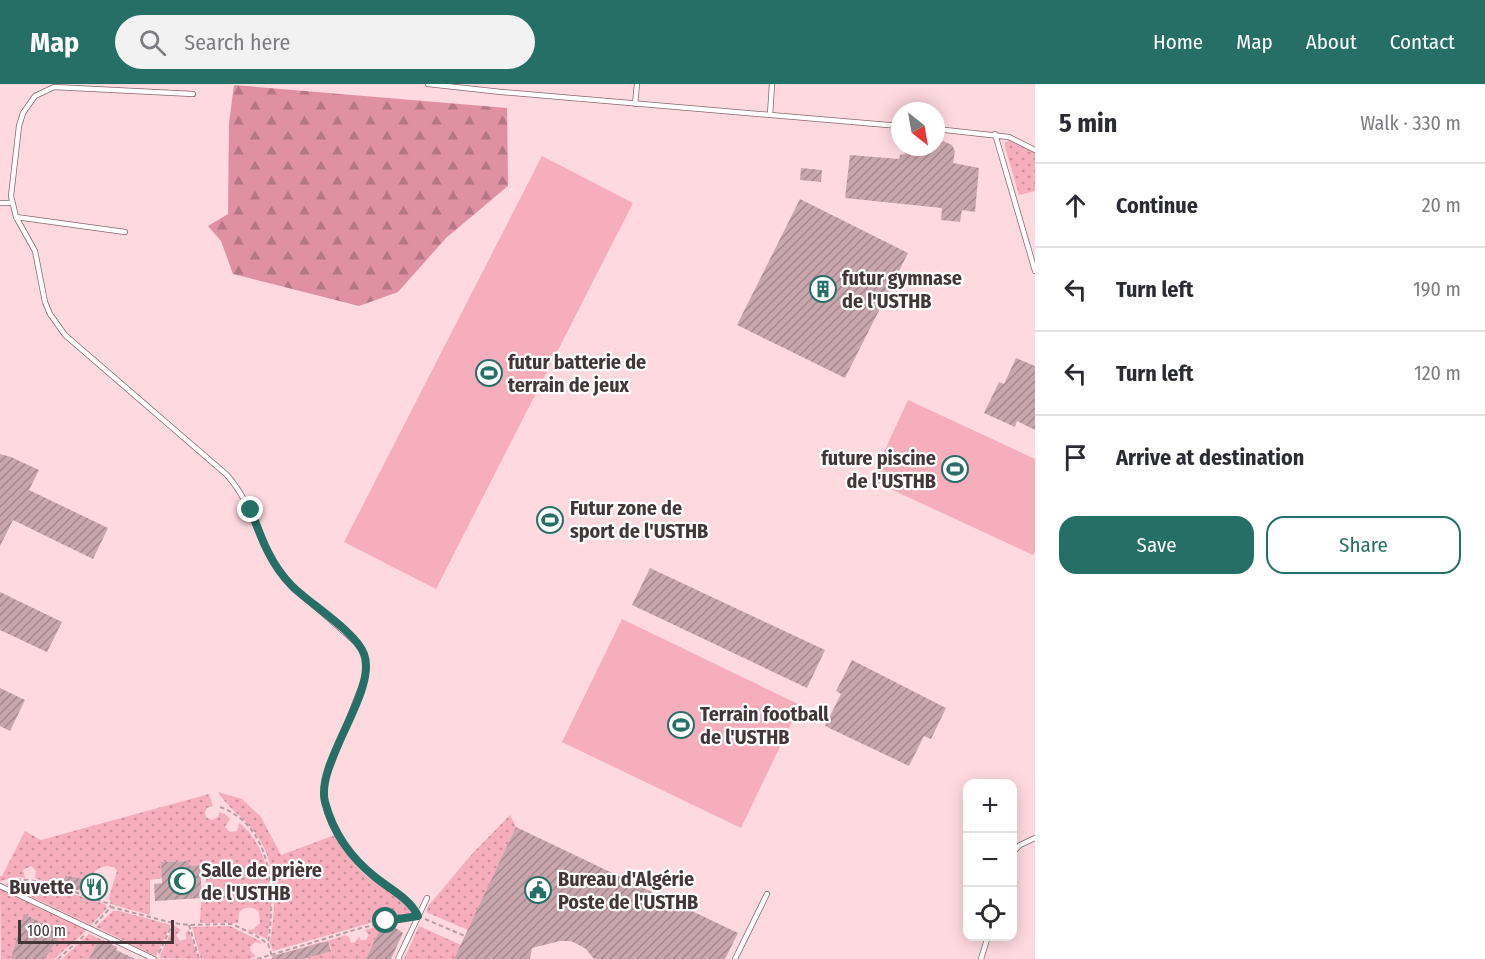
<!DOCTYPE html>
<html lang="en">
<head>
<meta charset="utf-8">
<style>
  :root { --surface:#fff; --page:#f2f2f3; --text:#2b2b33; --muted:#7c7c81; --line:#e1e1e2; --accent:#266f67 }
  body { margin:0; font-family:"Fira Sans Condensed",sans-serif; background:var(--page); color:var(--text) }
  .controls { position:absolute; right:18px; bottom:18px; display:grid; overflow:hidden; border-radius:12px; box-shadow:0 3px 15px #0003 }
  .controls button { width:54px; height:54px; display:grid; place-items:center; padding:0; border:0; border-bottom:2px solid var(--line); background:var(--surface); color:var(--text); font:30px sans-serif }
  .compass { position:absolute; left:891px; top:18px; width:54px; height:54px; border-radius:50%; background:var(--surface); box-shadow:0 3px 15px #0003; rotate:149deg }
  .scale { position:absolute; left:18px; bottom:15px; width:156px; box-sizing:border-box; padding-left:6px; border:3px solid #433538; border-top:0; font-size:16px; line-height:21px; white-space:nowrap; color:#433538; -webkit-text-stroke:4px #fff; paint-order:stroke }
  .stop { position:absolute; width:18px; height:18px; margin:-14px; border:4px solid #266f67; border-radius:50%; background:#fff }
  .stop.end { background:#266f67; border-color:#fff; box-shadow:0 2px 6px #0008 }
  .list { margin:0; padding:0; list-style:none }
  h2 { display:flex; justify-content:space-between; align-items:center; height:78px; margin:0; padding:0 24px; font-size:26px }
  h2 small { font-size:20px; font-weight:400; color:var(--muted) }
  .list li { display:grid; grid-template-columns:39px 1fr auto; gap:18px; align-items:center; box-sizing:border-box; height:84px; padding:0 24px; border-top:2px solid var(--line) }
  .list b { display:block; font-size:22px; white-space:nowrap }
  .list em { font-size:20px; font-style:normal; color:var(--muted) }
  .actions { display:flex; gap:12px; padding:18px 24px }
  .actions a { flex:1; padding:14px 0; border:2px solid var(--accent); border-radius:18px; text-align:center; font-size:21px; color:var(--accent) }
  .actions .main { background:var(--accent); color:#fff }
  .icon { flex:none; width:33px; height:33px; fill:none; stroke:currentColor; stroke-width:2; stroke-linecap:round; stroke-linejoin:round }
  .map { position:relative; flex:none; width:1035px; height:875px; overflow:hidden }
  header { display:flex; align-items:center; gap:36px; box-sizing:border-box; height:84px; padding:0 30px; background:var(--accent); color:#fff }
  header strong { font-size:28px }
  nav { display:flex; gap:33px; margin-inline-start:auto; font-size:21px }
  .search { width:420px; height:54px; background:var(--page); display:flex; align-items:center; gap:15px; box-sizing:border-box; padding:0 21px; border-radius:33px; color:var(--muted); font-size:22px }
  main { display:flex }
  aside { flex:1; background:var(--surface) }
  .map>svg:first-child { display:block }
</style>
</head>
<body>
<header>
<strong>Map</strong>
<div class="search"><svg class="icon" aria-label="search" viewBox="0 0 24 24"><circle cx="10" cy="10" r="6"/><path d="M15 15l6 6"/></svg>Search here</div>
<nav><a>Home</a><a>Map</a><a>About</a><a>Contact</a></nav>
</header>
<main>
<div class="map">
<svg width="1035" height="875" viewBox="0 0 1035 875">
  <defs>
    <pattern id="grass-dots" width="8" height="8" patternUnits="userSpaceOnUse" patternTransform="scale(1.5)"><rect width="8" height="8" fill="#f6adbc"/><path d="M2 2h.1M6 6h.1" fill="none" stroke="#c98e9a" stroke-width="1.8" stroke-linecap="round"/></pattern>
    <pattern id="forest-firs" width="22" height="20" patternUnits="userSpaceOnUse" patternTransform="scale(1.5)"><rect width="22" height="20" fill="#df90a1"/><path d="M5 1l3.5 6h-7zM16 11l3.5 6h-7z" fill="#b67684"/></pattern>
    <pattern id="building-hatch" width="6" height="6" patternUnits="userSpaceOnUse" patternTransform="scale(1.5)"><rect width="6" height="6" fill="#c9a6ad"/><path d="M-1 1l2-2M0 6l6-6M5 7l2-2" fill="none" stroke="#a5888e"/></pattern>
  </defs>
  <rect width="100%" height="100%" fill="#fed9e0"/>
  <path fill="url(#grass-dots)" d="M 1009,56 L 1035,69 L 1035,107 L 1019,111 L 1005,63 L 1005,59 Z
    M 218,708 L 242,715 L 261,733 L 281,771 L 335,751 C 343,765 351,778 363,789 C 377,802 405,813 412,831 L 370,839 L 273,867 L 270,859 C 276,820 279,779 253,746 C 242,732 227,723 218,708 Z
    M 209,710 L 213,722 L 207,724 L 205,728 L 206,733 L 212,736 L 218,733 L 219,728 L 225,730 L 230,735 L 225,743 L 230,748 L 237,747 L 239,739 L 241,740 C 271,766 276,818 267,855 L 247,846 L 254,845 L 260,839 L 259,828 C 253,822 245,822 239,828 L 238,839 L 200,839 L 201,819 L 206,813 L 206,792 L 201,792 L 200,781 L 189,782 L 188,777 L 161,778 L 162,794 L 150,796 L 150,831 L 111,820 L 109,814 L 117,787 L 114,783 C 98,779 89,791 86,806 L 73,803 L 75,793 L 65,791 L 60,802 L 37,795 L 35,794 L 36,787 L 31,782 L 23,786 L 25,794 L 17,793 L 0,797 L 0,792 L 2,792 L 25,747 L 41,756 Z
    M 510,731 L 516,743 L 468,846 L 426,828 L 429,821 L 472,770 Z
    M 18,796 L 34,798 L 105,820 L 107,824 L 91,841 L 5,800 Z
    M 0,804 L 87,846 L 54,875 L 44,875 L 63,849 L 24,830 L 20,875 L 1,875 Z
    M 113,827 L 119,827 L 171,841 L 156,872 L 96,843 Z
    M 174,841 L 181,846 L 176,851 L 180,857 L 186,855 L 186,848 L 189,846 L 198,875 L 159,874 Z
    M 230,842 L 260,857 L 262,860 L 255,858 L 250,863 L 251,868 L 256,872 L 249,875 L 201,875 L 192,843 Z
    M 378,842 L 381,842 L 366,875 L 293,875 L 304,875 L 312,872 L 308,862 L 322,858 L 324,869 L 332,866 L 328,857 L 345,851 L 349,853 L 351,859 L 355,858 L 359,853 L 361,856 L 366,856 L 369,851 L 365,846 Z
    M 419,842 L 461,861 L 454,875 L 404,875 Z
    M 89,850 L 113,861 L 112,864 L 98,857 L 89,875 L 62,875 Z"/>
  <path fill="url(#forest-firs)" d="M 234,1 L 507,24 L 508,102 L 446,154 L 398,208 L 359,222 L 233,190 L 221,157 L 208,142 L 228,130 L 229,39 Z"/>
  <path fill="#f6adbc" d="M 542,72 L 633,119 L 436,505 L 344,458 Z
    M 908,316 L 1035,375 L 1035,468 L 1033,471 L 871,396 Z
    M 622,535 L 800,621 L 741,744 L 562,658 Z"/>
  <path fill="url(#building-hatch)" d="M 943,57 L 952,61 L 955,67 L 953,79 L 979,84 L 975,128 L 962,126 L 960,138 L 941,136 L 942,124 L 845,114 L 850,71 L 899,75 L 900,71 L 905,70 L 904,66 L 917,63 L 936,63 Z
    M 801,84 L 822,86 L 821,98 L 800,96 Z
    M 800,115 L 908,169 L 845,294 L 737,241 Z
    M 1016,274 L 1035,282 L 1035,346 L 1017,337 L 1015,343 L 984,329 L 999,298 L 1004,300 Z
    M 0,370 L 11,373 L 39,386 L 29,406 L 108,444 L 93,475 L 13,436 L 0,462 Z
    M 650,484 L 825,566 L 807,604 L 632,521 Z
    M 0,508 L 62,538 L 47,568 L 0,546 Z
    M 852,576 L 946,624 L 931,655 L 924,652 L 909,682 L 825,642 L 841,610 L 836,607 Z
    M 0,604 L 25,616 L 10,647 L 0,642 Z
    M 516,743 L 738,849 L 725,875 L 594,875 L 586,865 L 579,861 L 571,857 L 560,857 L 532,864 L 530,875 L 454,875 Z
    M 189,777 L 189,782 L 200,781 L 202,814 L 155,817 L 154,800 L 162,799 L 161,778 Z
    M 65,791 L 86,796 L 91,794 L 103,796 L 100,814 L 86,811 L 83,807 L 62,803 Z
    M 24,830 L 63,849 L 44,875 L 11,875 Z
    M 381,842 L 393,842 L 403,849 L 391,875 L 366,875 Z
    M 103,856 L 117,863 L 116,866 L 135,875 L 89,875 L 98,857 L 102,859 Z
    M 328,857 L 331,867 L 303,875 L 273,875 L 272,872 Z"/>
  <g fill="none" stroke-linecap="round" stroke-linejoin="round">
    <defs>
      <path id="lane" d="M 428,0 L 501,8 L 900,42
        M 193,10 L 54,3 L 35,12 L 23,29 L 19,42 L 11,112 L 16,133 L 35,167 L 45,218 L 50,230 L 65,251 L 227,391 C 251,419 253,441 269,471 C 275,482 283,492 291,501 L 360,562 L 365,574 L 365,593 L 326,694 C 316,730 348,772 374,793 C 390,806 409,814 418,833
        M 635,20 L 637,0
        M 770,31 L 772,0
        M 936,45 L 1009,53 L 1035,66
        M 995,50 L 1035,187
        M 0,119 L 12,119
        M 16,133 L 125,148
        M 1012,769 L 1020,761 L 1035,754
        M 0,802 L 154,875
        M 398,875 L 427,814
        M 735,875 L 767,810
        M 981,875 L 988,852"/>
    </defs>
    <use href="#lane" stroke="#86666d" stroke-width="6"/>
    <path stroke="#ba9da3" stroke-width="2" stroke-dasharray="4.5 3" stroke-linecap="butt" d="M 220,723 C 275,743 275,812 268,860
      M 9,797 C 33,790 81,811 107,819 L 111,823
      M 425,835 L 465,852
      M 95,840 L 111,823 L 173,839 L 189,841 L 232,840 L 255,851 L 268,860 L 273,875
      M 189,841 L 199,875
      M 159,869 L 173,839
      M 58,875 L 85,851
      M 257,875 L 361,844 L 411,833"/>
    <use href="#lane" stroke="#fff" stroke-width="4.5"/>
  </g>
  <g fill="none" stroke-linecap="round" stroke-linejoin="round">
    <path stroke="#266f67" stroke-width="8" d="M 251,426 C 261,453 270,480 292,502 C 310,520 356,548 364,570 C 378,607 315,679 325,718 C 333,748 351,774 375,793 C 391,806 409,814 418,832 L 386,837"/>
  </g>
  <defs>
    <symbol id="building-ring" viewBox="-11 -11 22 22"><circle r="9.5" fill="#fff" stroke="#266f67" stroke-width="1.5"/><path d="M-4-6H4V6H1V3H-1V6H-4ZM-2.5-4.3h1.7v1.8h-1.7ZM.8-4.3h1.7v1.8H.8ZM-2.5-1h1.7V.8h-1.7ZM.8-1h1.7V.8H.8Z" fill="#266f67"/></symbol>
    <symbol id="stadium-ring" viewBox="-11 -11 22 22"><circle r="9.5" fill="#fff" stroke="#266f67" stroke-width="1.5"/><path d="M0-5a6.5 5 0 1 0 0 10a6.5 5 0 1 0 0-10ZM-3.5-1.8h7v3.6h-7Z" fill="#266f67"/></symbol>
    <symbol id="mosque-ring" viewBox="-11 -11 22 22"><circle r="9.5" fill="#fff" stroke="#266f67" stroke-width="1.5"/><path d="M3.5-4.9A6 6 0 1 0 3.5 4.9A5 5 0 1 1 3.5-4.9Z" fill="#266f67"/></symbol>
    <symbol id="restaurant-ring" viewBox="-11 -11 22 22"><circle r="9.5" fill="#fff" stroke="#266f67" stroke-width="1.5"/><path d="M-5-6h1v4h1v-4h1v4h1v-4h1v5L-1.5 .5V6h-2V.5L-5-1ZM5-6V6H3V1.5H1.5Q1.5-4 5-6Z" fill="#266f67"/></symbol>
    <symbol id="civic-ring" viewBox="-11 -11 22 22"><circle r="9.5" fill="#fff" stroke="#266f67" stroke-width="1.5"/><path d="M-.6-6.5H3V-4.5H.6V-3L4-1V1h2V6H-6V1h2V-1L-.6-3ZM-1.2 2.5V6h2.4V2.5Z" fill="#266f67"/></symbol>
  </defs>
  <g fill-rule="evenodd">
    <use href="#building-ring" x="808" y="190" width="30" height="30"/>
    <use href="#stadium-ring" x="474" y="274" width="30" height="30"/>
    <use href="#stadium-ring" x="940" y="370" width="30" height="30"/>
    <use href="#stadium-ring" x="535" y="421" width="30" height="30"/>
    <use href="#stadium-ring" x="666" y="626" width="30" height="30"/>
    <use href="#mosque-ring" x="167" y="782" width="30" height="30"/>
    <use href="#restaurant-ring" x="79" y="788" width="30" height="30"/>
    <use href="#civic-ring" x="523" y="791" width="30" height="30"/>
  </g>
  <g text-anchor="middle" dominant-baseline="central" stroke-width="4.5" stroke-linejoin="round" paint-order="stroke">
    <g font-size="20" font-weight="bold" fill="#433538" stroke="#fff" text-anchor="start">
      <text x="842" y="194">futur gymnase<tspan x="842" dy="23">de l'USTHB</tspan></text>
      <text x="508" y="278">futur batterie de<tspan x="508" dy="23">terrain de jeux</tspan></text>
      <text x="936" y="374" text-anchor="end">future piscine<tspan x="936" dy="23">de l'USTHB</tspan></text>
      <text x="570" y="424">Futur zone de<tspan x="570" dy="23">sport de l'USTHB</tspan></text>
      <text x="700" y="630">Terrain football<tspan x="700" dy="23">de l'USTHB</tspan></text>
      <text x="201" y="786">Salle de prière<tspan x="201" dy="23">de l'USTHB</tspan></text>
      <text x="558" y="795">Bureau d'Algérie<tspan x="558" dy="23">Poste de l'USTHB</tspan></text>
      <text x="74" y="803" text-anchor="end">Buvette</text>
    </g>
  </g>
</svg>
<div class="controls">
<button>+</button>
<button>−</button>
<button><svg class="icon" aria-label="locate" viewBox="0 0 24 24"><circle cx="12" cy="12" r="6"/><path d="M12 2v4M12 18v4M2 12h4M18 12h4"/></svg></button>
</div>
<svg class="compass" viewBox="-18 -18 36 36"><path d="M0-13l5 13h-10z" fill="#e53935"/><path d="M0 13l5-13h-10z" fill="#7c7c81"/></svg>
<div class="scale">100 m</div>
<div class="stop" style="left:386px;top:837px"></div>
<div class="stop end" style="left:251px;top:426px"></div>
</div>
<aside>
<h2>5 min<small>Walk · 330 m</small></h2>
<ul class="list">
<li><svg class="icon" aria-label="ahead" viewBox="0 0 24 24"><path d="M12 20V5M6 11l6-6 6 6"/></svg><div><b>Continue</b></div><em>20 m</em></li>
<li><svg class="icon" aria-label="left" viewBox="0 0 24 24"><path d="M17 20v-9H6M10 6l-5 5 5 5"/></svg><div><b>Turn left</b></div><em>190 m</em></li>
<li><svg class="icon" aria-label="left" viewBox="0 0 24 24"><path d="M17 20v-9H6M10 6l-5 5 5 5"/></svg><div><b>Turn left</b></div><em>120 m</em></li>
<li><svg class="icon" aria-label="arrive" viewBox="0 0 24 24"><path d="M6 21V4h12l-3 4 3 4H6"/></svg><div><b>Arrive at destination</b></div></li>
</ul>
<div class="actions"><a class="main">Save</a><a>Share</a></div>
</aside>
</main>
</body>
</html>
